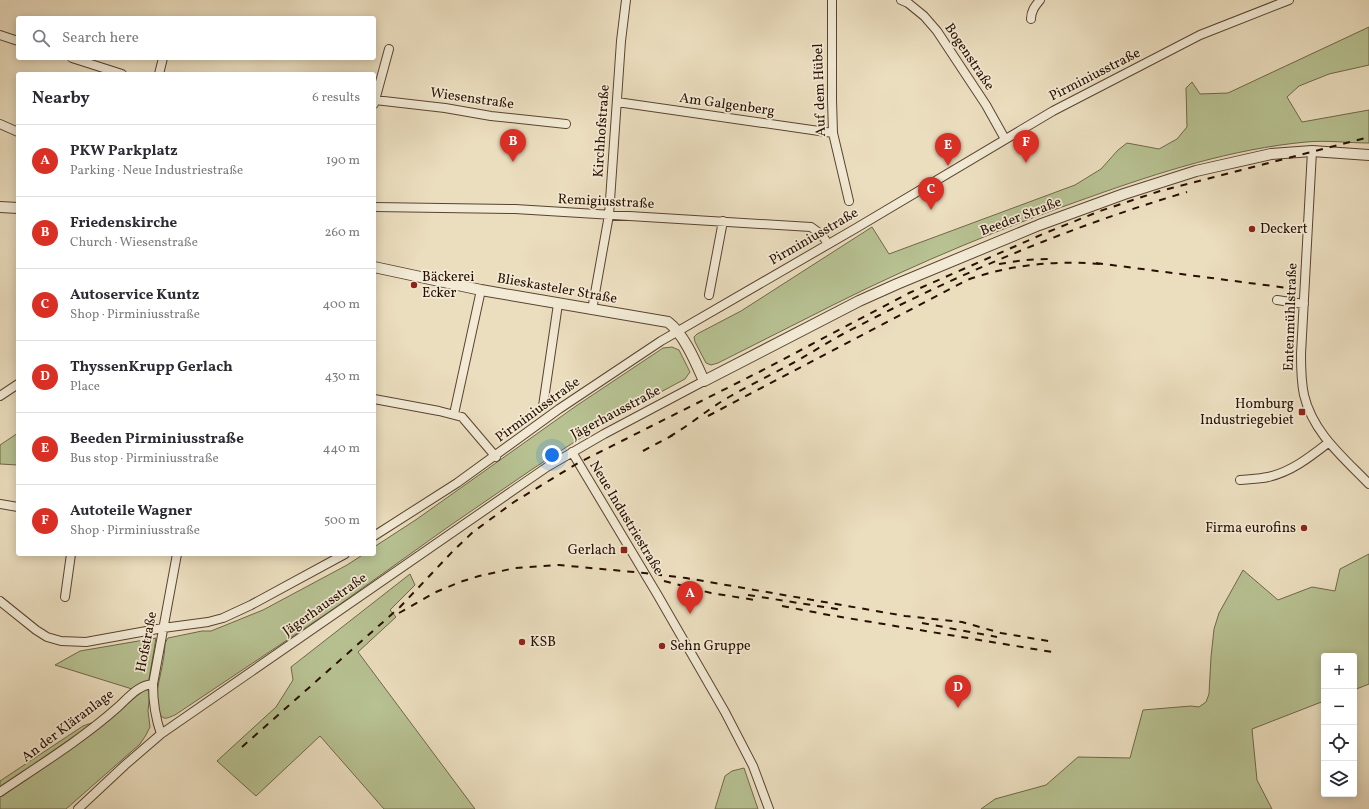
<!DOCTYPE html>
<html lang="en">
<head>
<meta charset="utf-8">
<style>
  :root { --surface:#fff; --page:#f2f2f3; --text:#2b2b33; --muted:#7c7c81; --line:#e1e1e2; --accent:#d93025 }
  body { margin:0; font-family:Vollkorn,serif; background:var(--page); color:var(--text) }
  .controls { position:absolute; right:12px; bottom:12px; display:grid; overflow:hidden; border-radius:4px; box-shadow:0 2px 10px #0003 }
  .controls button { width:36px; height:36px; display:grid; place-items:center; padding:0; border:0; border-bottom:1px solid var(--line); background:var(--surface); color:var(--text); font:20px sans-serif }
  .you { position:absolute; left:552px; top:455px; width:14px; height:14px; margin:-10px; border:3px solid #fff; border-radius:50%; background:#1a73e8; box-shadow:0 0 0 6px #1a73e833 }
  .badge { display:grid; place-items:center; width:26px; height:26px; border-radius:50%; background:var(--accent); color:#fff; font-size:13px; font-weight:700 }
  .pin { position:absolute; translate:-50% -33px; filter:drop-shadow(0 1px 2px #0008) }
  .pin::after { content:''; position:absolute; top:21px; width:14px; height:12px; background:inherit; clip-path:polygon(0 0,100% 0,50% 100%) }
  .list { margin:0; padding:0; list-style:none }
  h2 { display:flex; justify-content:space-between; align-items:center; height:52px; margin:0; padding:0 16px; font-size:17px }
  h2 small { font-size:13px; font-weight:400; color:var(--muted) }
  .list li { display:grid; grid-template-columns:26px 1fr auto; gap:12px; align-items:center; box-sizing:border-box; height:72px; padding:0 16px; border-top:1px solid var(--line) }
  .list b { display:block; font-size:15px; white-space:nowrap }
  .list p { margin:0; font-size:13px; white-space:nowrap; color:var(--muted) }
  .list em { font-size:13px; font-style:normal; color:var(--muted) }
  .icon { flex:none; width:22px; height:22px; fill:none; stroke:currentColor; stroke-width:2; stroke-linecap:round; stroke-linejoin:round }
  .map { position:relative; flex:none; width:1369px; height:809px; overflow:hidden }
  .search { position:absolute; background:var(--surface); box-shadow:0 2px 10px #0003; left:16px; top:16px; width:360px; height:44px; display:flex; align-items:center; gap:10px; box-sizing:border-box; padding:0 14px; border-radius:4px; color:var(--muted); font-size:15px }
  .panel { position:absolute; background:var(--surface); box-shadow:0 2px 10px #0003; left:16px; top:72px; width:360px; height:484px; border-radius:4px }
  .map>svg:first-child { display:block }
</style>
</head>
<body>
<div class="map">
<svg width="1369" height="809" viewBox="0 0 1369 809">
  <rect width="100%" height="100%" fill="#ebdebf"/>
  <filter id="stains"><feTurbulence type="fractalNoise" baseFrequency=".005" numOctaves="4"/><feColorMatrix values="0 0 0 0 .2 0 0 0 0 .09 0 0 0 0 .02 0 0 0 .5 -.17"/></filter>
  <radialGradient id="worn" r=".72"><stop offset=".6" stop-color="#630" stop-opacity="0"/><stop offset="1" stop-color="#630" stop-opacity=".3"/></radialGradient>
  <path fill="#b7c192" stroke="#706849" d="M 1369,27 L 1369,65 L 1329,74 L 1299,86 L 1287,97 L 1302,122 L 1369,110 L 1369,143 C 1349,143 1327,140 1306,142 C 1232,149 1160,172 1090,197 C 1004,227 919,262 837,303 C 797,323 758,343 718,363 L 711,365 L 706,363 L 695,342 L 694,337 L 697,334 L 741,311 L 872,227 L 889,254 L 1075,185 L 1101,169 L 1118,150 L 1127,143 L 1159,149 L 1177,139 L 1187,127 L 1186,88 L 1192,82 L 1200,94 L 1228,93 Z
    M 672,347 L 679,350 L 690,372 L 685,379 L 607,421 L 534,468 L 448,527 L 329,612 L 175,715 C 172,716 167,719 164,718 C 159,716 157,709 156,705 C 156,685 165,663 165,643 L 168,638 L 202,631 L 211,631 L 263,610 L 347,565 L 364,554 L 374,554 L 374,547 L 417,519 L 576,406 L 663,348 Z
    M 18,433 L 18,465 L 0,464 L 0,445 Z
    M 1369,554 L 1369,684 L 1354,690 L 1354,656 L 1324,656 L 1324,701 L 1252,729 L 1257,780 L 1272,809 L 981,809 L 995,799 L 1046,785 L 1078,757 L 1130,758 L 1143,710 L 1191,706 L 1199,707 L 1206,702 L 1209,694 L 1211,657 L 1214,629 L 1219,613 L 1243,570 L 1278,600 L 1312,587 L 1335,591 L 1340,569 Z
    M 410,574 L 415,585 L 390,610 L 396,617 L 358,652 L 475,809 L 384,809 L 320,736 L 256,796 L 217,761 L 276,707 L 293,680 L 291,667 Z
    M 156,638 L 149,679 L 149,701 L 148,711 L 150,727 L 146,735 L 140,744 L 66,809 L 0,809 L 0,781 L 83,726 L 97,721 L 132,689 L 55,665 L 80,651 Z
    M 744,768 L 758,809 L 715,809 L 725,776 L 732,771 Z"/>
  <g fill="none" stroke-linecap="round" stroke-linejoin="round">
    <defs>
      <path id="minor" d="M 832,0 L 832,100 L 833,133 L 849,201
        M 901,0 L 908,3 L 924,16 L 937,31 L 986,105 L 1005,139
        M 1031,19 C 1031,11 1035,6 1040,0
        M 0,35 L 18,41
        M 72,58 L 122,74
        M 159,74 L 163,58
        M 375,100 L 445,108 L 491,116 L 566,124
        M 617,102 L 833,133
        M 374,104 L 389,49
        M 0,124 L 18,132
        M 1312,151 L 1301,354 C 1301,368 1301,381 1304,395 C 1313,433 1343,457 1369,484
        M 374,207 L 515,209 L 811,227 L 822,235 L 828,244
        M 709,295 L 723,221
        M 1277,300 L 1304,304
        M 592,310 L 609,215 L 621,41 L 626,0
        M 0,396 L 18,384
        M 374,399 L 439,411 L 462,417 L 496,457
        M 543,406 L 558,304
        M 454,414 L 481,290
        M 572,452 L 657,594 L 725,712 L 753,766 L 769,809
        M 1240,480 C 1249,479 1259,479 1268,477 C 1291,472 1310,457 1328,443
        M 0,504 L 18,507
        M 374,536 L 457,483 L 559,409 L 661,341 L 858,227 L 1053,111 L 1200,35 L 1289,0
        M 65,597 L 71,554
        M 0,601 L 36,630 L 47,637 L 61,641 L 86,642 L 163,628 L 208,622 L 223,618 L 251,605 L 345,554
        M 161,734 C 155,717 153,702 153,684 L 177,554
        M 0,792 C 40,765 82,739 118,707 C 128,698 138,685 153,684
        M 78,809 L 125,765 L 161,734 L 547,467 L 604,434 L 704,381"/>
      <path id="tertiary" d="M 0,207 L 18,208
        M 374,267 L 481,290 L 668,322 C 684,334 696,363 704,381 L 859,301 L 897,284 L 1039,225 L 1124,194 L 1196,171 L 1271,154 L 1312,151 L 1369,155"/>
    </defs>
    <use href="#minor" stroke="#5a4330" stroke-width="10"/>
    <use href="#tertiary" stroke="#5a4330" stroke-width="12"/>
    <use href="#minor" stroke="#f2ead5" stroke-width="8"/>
    <use href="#tertiary" stroke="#f2ead5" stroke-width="10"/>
    <path stroke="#290f00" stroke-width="2" stroke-dasharray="7 7" stroke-linecap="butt" d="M 1096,263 L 1288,288
      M 999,264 L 1024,260 L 1049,259
      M 708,416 L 967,280 C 1009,265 1056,260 1100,264
      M 669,437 C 690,425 708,409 729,397 C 750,385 772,374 793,363 C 810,354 826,343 843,334 C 953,276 1068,227 1187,192
      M 643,451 L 673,435
      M 664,581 L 711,593 L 755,600
      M 748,595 L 843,610
      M 782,606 L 829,615 L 1052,652
      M 399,613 L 436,592 L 460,582 L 479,576 L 515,568 L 559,565 L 644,573 L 686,578 L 905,616 L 962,622 L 1001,633 L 1054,642
      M 922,623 L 997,637
      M 242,747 L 400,607 L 453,551 L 473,532 L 514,502 L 578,463 L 761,371 L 909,293 L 1043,234 L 1100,211 L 1160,191 L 1369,137"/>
  </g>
  <g fill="#8f2418" stroke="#f2ead5" stroke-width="1.5">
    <circle cx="1252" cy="229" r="4"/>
    <circle cx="414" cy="285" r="4"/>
    <rect x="1298" y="408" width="8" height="8" rx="2"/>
    <circle cx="1304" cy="528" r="4"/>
    <rect x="620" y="546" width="8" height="8" rx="2"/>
    <circle cx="522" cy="642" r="4"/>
    <circle cx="662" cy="646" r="4"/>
  </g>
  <g text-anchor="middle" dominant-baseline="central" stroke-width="3.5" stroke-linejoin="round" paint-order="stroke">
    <g font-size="14" fill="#290f00" stroke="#f2ead5">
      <text transform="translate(969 57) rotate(56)">Bogenstraße</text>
      <text transform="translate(1095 75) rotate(-27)">Pirminiusstraße</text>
      <text transform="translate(820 90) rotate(-92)">Auf dem Hübel</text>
      <text transform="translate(472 99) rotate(8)">Wiesenstraße</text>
      <text transform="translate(727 105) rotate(8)">Am Galgenberg</text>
      <text transform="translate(602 131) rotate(-86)">Kirchhofstraße</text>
      <text transform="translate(606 202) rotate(3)">Remigiusstraße</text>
      <text transform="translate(1021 217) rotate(-21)">Beeder Straße</text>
      <text transform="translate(814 237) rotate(-30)">Pirminiusstraße</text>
      <text transform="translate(557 289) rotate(10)">Blieskasteler Straße</text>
      <text transform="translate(1291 317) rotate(-88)">Entenmühlstraße</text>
      <text transform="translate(538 410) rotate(-36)">Pirminiusstraße</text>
      <text transform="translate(616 413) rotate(-28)">Jägerhausstraße</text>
      <text transform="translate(626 518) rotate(59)">Neue Industriestraße</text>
      <text transform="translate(325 605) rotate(-35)">Jägerhausstraße</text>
      <text transform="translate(147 642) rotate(-79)">Hofstraße</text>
      <text transform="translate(68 726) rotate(-37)">An der Kläranlage</text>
    </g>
    <g font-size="14" fill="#290f00" stroke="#f2ead5" text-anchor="start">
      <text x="1260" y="229">Deckert</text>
      <text x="422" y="277">Bäckerei<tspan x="422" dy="16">Ecker</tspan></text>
      <text x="1294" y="404" text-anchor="end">Homburg<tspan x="1294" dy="16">Industriegebiet</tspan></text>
      <text x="1296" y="528" text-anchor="end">Firma eurofins</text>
      <text x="616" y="550" text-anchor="end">Gerlach</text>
      <text x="530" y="642">KSB</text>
      <text x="670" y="646">Sehn Gruppe</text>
    </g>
  </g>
  <rect width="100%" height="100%" filter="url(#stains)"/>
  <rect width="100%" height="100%" fill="url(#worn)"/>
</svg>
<div class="controls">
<button>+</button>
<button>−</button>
<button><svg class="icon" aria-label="locate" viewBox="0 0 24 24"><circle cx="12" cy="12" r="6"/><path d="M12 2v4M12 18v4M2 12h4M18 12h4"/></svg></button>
<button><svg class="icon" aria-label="layers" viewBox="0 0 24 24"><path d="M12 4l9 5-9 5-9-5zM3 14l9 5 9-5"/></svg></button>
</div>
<div class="you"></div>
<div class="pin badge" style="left:690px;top:614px">A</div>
<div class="pin badge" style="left:513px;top:162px">B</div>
<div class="pin badge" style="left:931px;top:210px">C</div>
<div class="pin badge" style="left:958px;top:708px">D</div>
<div class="pin badge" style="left:948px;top:166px">E</div>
<div class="pin badge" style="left:1026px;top:163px">F</div>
<div class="search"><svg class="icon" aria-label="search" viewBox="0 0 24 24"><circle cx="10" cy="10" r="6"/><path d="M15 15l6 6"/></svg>Search here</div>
<section class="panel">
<h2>Nearby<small>6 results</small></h2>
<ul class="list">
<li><span class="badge">A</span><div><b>PKW Parkplatz</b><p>Parking · Neue Industriestraße</p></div><em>190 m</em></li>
<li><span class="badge">B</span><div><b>Friedenskirche</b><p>Church · Wiesenstraße</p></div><em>260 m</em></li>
<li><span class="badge">C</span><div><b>Autoservice Kuntz</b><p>Shop · Pirminiusstraße</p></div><em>400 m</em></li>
<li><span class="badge">D</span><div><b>ThyssenKrupp Gerlach</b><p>Place</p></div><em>430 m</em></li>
<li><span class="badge">E</span><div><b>Beeden Pirminiusstraße</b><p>Bus stop · Pirminiusstraße</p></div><em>440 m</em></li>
<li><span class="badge">F</span><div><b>Autoteile Wagner</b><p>Shop · Pirminiusstraße</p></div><em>500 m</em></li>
</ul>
</section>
</div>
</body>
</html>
